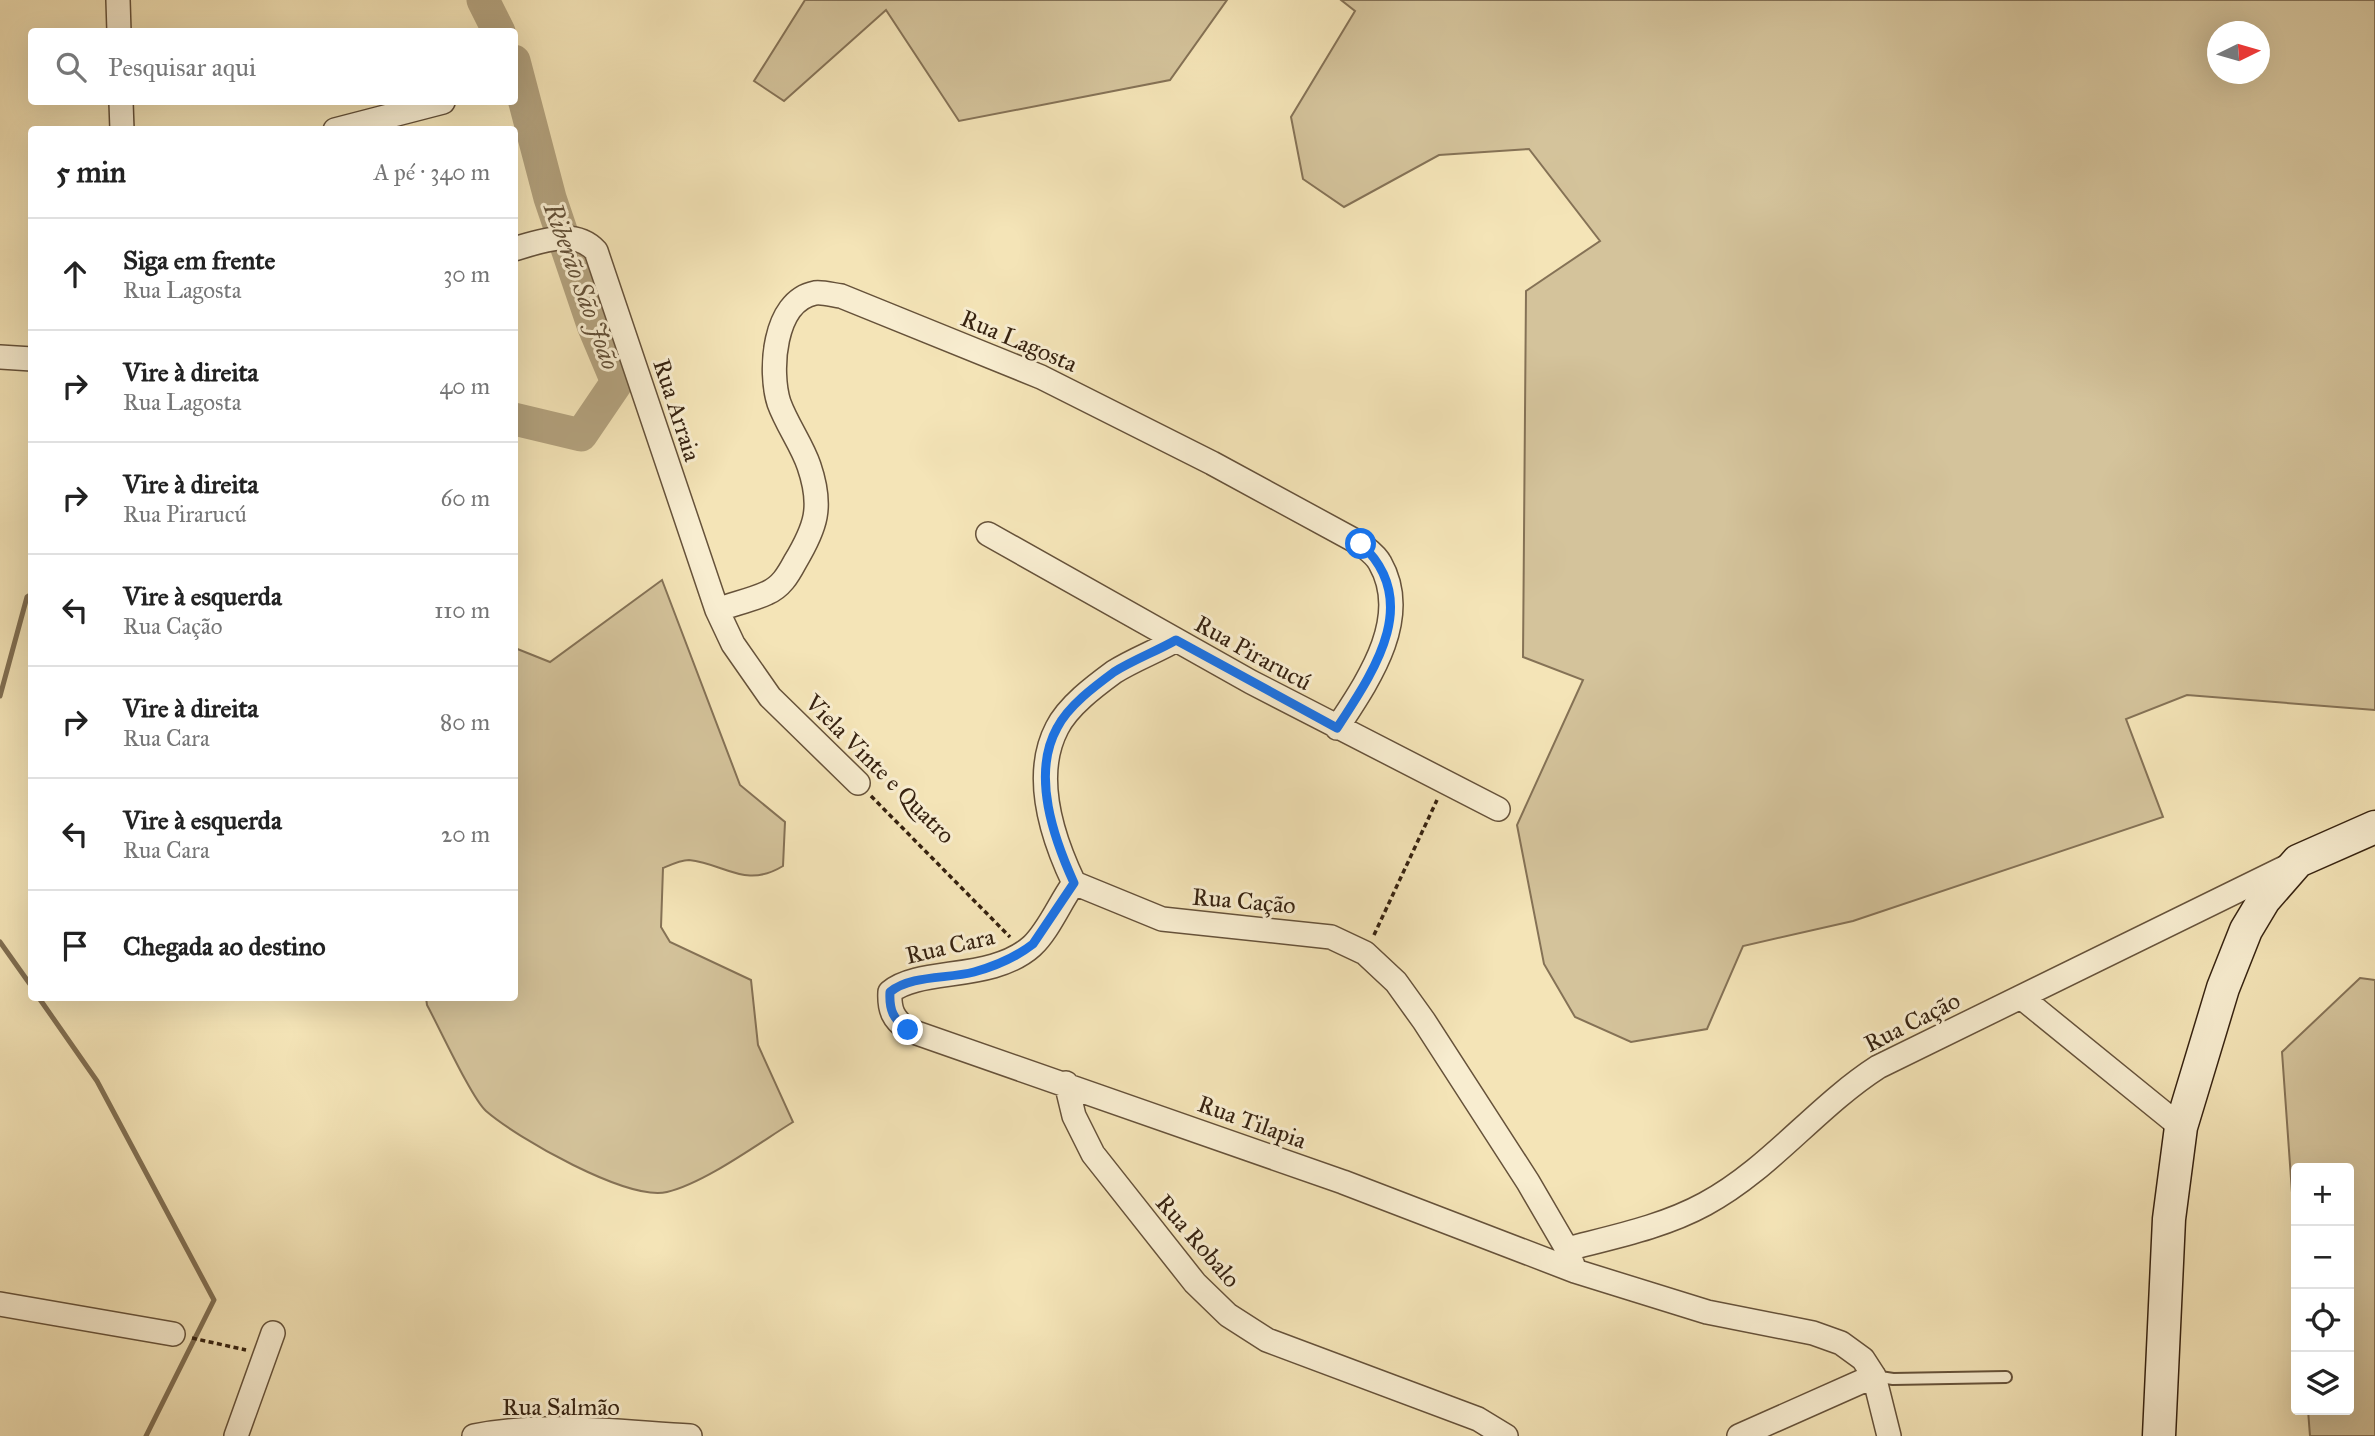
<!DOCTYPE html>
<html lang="pt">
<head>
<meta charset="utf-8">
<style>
  :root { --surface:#fff; --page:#f6f6f6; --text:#222; --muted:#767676; --line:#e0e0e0 }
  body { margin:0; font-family:"IM FELL Great Primer",serif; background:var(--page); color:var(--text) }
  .controls { position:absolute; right:21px; bottom:21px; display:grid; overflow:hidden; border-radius:7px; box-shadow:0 7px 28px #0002 }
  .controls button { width:63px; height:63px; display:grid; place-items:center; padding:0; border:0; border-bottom:2px solid var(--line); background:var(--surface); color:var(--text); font:35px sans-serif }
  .compass { position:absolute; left:2207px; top:21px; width:63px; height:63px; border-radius:50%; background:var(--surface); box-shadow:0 7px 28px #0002; rotate:85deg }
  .stop { position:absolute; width:21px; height:21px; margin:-16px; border:5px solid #1a73e8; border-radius:50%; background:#fff }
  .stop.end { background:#1a73e8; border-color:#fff; box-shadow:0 2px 7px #0008 }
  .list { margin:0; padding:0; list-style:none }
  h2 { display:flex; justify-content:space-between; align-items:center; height:91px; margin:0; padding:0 28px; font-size:30px }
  h2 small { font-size:23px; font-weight:400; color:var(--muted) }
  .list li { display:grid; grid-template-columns:46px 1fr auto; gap:21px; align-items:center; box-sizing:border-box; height:112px; padding:0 28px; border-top:2px solid var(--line) }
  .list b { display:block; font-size:26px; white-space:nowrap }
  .list p { margin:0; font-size:23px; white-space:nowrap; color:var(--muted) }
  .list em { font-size:23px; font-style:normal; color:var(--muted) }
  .icon { flex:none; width:38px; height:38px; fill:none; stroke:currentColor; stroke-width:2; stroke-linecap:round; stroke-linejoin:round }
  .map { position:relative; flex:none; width:2375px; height:1436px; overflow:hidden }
  .search { position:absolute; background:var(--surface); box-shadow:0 7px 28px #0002; left:28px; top:28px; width:490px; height:77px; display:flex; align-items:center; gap:18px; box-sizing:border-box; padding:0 24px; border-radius:7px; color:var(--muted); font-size:26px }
  .panel { position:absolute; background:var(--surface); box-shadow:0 7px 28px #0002; left:28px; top:126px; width:490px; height:875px; border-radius:7px }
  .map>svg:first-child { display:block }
</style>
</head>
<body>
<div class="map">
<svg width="2375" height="1436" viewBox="0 0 2375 1436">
  <rect width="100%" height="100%" fill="#f4e4b7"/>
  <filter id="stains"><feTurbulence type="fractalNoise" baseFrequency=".00286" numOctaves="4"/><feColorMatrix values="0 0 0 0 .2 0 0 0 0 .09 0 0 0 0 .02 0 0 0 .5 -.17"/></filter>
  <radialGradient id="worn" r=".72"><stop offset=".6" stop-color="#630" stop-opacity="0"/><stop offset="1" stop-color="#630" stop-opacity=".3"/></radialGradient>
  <path fill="#d4c39b" stroke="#857256" stroke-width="2" fill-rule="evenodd" d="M 805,0 L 1227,0 L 1170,80 L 959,121 L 886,10 L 784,101 L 754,81 Z
    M 1341,0 L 2375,0 L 2375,710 L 2187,695 L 2126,719 L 2163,817 L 1853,921 L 1743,946 L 1707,1029 L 1631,1042 L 1575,1017 L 1544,964 L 1517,825 L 1583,680 L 1523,657 L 1526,291 L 1600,241 L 1529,149 L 1439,155 L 1344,207 L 1303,179 L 1291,117 L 1355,11 ZM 2218,32 L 2260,32 L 2260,74 L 2218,74 Z
    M 662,580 L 740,785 L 785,822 L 783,866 C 745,889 726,864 689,860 C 681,860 670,865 663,868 L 661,927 L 670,942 L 751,980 L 758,1045 L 793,1122 C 759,1143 705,1183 667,1192 C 627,1201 517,1138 486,1111 C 472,1099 438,1025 427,1005 L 426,998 L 514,998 L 515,648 L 550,662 Z
    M 2360,978 L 2375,980 L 2375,1436 L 2310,1436 L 2308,1410 L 2349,1410 L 2349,1168 L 2296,1168 L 2296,1249 L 2282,1052 Z"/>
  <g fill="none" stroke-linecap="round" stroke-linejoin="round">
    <path stroke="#816f52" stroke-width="5" d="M 0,696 L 27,597 L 32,594
      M 0,942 L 32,987
      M 39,998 L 97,1081 L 214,1300 L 146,1436"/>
    <path stroke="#b3a27e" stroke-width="33" d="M 483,0 L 499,32
      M 514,61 L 550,198 L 593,325 L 617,382 L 581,435 L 514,419"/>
    <defs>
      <path id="lane" d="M 1874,1376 L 1893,1379 L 2006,1377"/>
      <path id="street" d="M 118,0 L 119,32
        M 121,102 L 122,130
        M 335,130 L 443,102
        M 514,249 C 541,241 575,228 596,251 L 717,610 L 733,644 L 770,697 L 858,783
        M 0,357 L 32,359
        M 988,534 L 1251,682 L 1498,809
        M 717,610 C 733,604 752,600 767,593 C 781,587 788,575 795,562 C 816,527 823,507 809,466 C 802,445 787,425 779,403 C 769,372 773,301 815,293 C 823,292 833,295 841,296 L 1041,377 L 1212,463 L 1361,544 C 1367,549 1376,555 1380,563 C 1412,619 1367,682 1337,728
        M 1176,640 C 1157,651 1133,660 1114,672 C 1095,686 1068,706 1057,728 C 1032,776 1053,839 1074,883 L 1162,919 L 1331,937 L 1365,953 L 1396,982 L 1424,1021 L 1528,1182 L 1567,1249 L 1575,1271
        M 1074,883 C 1060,902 1049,930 1032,946 C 992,982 920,967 890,992 C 889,1010 893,1019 908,1030 L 1343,1182 L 1575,1271 L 1707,1312 L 1813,1333 L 1841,1343 L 1863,1359 L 1874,1376 L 1889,1436
        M 2021,997 L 2181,1127
        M 1066,1083 L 1074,1116 L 1093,1154 L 1195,1283 L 1228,1315 L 1267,1340 L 1478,1419 L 1506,1436
        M 1567,1249 C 1613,1237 1663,1227 1705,1204 C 1770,1169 1816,1107 1878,1067 L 2286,867
        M 0,1304 L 173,1334
        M 236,1436 L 273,1333
        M 474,1436 C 544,1422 619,1432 690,1436
        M 1739,1436 L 1874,1376"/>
      <path id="secondary" d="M 2159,1436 L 2169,1219 L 2181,1127 L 2223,988 L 2246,930 L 2264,900 L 2298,861 L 2375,827"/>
    </defs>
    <use href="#lane" stroke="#66523a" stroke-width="14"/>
    <use href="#street" stroke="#66523a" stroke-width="26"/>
    <use href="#secondary" stroke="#362210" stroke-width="35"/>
    <path stroke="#362210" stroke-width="3.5" stroke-dasharray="5 3.5" stroke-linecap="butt" d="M 871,796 L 1010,937
      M 1374,935 L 1437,800
      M 192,1338 L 246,1350"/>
    <use href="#lane" stroke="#f8edd0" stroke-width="10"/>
    <use href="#street" stroke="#f8edd0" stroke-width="23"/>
    <use href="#secondary" stroke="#f8edd0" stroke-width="32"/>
  </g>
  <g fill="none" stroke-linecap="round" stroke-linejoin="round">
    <path stroke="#1a73e8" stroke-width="9" d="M 908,1030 C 893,1019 889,1010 890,992 C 911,975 947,979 974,972 C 996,966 1015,958 1033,944 L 1074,883 C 1054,839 1031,775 1057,728 C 1068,706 1095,686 1114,672 C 1133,660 1157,651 1176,640 L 1337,728 C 1374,671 1423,601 1361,544"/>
  </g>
  <g text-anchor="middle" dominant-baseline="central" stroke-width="6" stroke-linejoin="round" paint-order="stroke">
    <g font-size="24" fill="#362210" stroke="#f8edd0">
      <text transform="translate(1019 341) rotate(23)">Rua Lagosta</text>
      <text transform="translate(677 410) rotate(72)">Rua Arraia</text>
      <text transform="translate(1253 653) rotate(29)">Rua Pirarucú</text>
      <text transform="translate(880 769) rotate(45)">Viela Vinte e Quatro</text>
      <text transform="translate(1244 901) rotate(5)">Rua Cação</text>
      <text transform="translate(950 946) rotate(-13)">Rua Cara</text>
      <text transform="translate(1912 1022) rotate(-27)">Rua Cação</text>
      <text transform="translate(1252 1122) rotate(20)">Rua Tilapia</text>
      <text transform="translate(1198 1241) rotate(49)">Rua Robalo</text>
      <text x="561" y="1407">Rua Salmão</text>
    </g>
    <g font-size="26" font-style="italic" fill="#624f36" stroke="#f8edd0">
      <text transform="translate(582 286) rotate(70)">Riberão São João</text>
    </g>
  </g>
  <rect width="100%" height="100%" filter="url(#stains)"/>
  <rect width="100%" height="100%" fill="url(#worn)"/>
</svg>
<div class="controls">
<button>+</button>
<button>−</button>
<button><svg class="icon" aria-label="locate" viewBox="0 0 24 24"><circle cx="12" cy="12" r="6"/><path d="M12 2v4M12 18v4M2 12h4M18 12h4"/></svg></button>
<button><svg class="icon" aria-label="layers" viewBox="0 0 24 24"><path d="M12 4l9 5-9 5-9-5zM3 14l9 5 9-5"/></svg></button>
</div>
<svg class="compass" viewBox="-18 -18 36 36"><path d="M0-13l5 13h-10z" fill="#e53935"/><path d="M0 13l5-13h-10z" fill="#767676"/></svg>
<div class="stop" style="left:1361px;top:544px"></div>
<div class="stop end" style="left:908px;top:1030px"></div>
<div class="search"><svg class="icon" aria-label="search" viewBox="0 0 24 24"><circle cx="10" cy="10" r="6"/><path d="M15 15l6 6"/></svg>Pesquisar aqui</div>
<section class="panel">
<h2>5 min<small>A pé · 340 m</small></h2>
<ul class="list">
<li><svg class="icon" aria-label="ahead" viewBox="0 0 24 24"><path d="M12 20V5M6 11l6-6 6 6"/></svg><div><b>Siga em frente</b><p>Rua Lagosta</p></div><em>30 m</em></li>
<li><svg class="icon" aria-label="right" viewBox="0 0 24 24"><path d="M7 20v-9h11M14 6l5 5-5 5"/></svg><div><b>Vire à direita</b><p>Rua Lagosta</p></div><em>40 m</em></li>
<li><svg class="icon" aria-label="right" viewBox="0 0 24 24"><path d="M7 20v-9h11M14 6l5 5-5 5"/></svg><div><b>Vire à direita</b><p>Rua Pirarucú</p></div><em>60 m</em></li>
<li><svg class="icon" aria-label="left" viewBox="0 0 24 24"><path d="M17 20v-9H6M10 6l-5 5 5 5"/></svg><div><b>Vire à esquerda</b><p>Rua Cação</p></div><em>110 m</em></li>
<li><svg class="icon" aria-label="right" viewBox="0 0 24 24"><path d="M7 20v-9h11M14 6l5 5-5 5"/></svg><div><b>Vire à direita</b><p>Rua Cara</p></div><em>80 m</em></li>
<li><svg class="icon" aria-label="left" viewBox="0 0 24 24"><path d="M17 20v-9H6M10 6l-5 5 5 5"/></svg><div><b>Vire à esquerda</b><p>Rua Cara</p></div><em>20 m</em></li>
<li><svg class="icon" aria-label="arrive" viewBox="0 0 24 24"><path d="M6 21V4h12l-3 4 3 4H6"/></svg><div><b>Chegada ao destino</b></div></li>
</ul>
</section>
</div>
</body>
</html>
